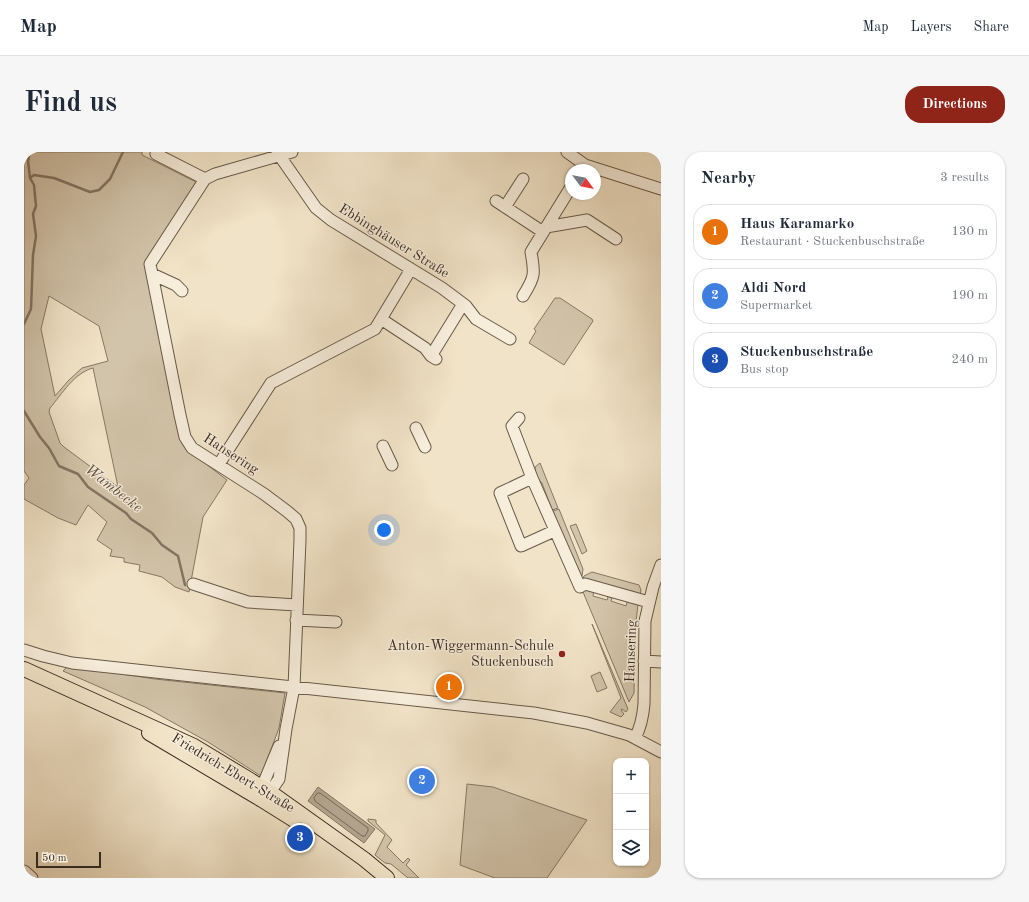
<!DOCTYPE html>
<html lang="en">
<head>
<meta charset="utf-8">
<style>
  :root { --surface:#fff; --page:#f6f6f7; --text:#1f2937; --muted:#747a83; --line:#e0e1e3; --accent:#8f2418 }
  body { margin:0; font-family:"Old Standard TT",serif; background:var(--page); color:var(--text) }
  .controls { position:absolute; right:12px; bottom:12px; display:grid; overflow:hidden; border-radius:8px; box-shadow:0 1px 3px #0004 }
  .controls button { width:36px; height:36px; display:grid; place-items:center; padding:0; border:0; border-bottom:1px solid var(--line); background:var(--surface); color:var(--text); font:20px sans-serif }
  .compass { position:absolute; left:541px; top:12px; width:36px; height:36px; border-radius:50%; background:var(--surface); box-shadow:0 1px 3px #0004; rotate:122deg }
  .scale { position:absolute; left:12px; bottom:10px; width:65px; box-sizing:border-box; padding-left:4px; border:2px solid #3a2b1f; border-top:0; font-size:11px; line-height:14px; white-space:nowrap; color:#3a2b1f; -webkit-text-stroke:3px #f6eddb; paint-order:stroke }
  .you { position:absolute; left:360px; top:378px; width:14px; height:14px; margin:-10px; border:3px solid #fff; border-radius:50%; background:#1a73e8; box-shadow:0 0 0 6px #1a73e833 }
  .badge { display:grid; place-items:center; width:26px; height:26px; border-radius:50%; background:var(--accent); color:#fff; font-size:13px; font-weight:700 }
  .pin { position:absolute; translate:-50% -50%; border:2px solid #fff; box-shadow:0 1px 4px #0006 }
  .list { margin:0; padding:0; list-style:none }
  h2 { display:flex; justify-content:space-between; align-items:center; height:52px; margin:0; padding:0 16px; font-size:17px }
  h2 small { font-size:13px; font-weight:400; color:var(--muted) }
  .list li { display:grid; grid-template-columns:26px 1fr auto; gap:12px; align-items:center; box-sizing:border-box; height:56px; margin:0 8px 8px; padding:0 8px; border:1px solid var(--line); border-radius:16px }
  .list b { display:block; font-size:15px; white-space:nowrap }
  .list p { margin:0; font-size:13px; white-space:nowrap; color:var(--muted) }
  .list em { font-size:13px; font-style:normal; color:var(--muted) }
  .icon { flex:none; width:22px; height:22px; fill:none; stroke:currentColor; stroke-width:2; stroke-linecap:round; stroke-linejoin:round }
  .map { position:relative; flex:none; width:637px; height:726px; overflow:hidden; border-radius:16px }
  header { display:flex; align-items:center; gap:24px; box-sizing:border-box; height:56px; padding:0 20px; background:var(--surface); border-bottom:1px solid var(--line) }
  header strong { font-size:19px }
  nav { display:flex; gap:22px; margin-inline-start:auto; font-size:14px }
  .intro { display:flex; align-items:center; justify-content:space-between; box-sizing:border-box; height:96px; padding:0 24px }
  h1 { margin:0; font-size:28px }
  .button { padding:10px 18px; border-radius:16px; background:var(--accent); color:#fff; font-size:14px; font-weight:700 }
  main { display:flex; gap:24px; padding:0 24px }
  aside { flex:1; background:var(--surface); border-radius:16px; box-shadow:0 1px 3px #0004 }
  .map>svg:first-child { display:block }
</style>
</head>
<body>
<header>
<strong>Map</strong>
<nav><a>Map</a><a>Layers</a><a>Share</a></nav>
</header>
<div class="intro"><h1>Find us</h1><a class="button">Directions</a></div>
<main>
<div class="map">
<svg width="637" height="726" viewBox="0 0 637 726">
  <rect width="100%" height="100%" fill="#f1e3c7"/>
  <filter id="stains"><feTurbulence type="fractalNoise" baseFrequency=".005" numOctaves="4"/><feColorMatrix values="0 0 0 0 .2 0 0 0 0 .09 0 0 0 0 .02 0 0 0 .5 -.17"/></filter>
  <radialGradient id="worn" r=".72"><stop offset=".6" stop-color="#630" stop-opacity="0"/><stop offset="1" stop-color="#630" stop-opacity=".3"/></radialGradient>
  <path fill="#d2c4aa" stroke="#867864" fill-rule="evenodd" d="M 0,0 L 118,0 L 118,3 L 172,30 L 122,113 L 156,286 L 161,296 L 203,328 L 179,365 L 165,440 L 151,435 L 138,425 L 115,419 L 116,413 L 100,410 L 100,406 L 86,404 L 88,398 L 73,388 L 83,370 L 64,353 L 52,373 L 34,366 L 0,347 L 0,333 L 5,326 L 0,319 ZM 25,144 L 75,174 L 84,209 L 58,216 L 44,229 L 31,244 L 17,177 ZM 69,216 L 94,335 L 40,295 L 36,291 L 25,260 L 26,256 C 38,242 50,221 69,216 Z
    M 531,146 L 536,146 L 568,167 L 569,169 L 540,213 L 505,191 L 512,179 L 510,177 Z
    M 516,311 L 534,356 L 528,358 L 518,331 L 516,329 L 513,329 C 511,326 512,320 511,315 Z
    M 535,357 L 559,417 L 558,424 L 555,425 L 529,359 Z
    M 552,372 L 563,399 L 558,402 L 546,374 Z
    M 568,420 L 615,433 L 617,438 L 616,443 L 559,426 L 560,424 Z
    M 570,437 L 569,444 L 583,448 L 585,442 L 589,443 L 587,449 L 602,454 L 604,447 L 614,452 L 611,479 L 610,541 L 605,550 L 559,440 L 559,438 Z
    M 568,472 L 604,557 L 602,560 L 598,557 L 597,558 L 600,562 L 597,565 L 586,560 L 597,546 Z
    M 44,514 L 131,527 L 261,541 L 255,576 L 237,624 L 184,590 L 121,555 L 39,519 Z
    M 576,520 L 583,536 L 573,540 L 567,524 Z
    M 443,632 L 469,635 L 563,668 L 523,726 L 471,726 L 436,713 Z
    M 344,667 L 352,668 L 352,671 L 368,688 L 363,695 L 379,711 L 384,706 L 386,708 L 382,713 L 395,726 L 384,726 L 367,712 L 361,711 L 351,703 L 361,683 L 344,669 Z"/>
  <path fill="#b3a48e" stroke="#837462" d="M 294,635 L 351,677 L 340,691 L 284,649 Z"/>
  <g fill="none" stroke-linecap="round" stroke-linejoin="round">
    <path stroke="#766856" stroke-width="1" d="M 294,641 L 296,641 L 344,676 L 344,679 L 341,684 L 338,684 L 291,649 L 290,646 Z"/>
    <path stroke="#837462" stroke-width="2.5" d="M 6,26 L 10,23 L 30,26 L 66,40 L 75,38 L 86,27 L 99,0
      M 0,172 L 7,157 L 9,103 L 12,84 L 9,62 L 12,54 L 10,33 L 6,26 L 4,9 L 6,0
      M 0,259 L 16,285 L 25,296 L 35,314 L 54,322 L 64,335 L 102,361 L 107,367 L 128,381 L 138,393 L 154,404 L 161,433"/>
    <defs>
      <path id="minor" d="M 253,0 L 292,56 L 307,68 L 418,136 L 442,154 L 452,167 L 486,187
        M 543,0 L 561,13 L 637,37
        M 132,2 L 181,27
        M 472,49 L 519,80
        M 481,55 L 499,27
        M 522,75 L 563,68 L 592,87
        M 387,117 L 357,167 L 401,196 L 407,204 L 412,207
        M 128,122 L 152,133 L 158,139
        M 499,144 C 511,125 511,122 507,100 L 547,35
        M 407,204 L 439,152
        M 495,266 L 488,274 L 508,326 L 556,435 L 561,432 L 625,450
        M 392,276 L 401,295
        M 359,294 L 368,313
        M 195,312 L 247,231 L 351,177 L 357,167
        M 508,326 L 476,341 L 497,394 L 530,379
        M 169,432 L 224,450 L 273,453
        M 272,468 L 312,470
        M 0,498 L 19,504 L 48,511 L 510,561 L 563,571 L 605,583 L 637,600
        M 620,509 L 637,510
        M 611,586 C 617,575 619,564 620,552 L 621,469 L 629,435 L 637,413
        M 238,643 L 238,635 L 255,594
        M 240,646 L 246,640 L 255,627 L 262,577 L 270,535 L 276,388 L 276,376 L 272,367 L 264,360 L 240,342 L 168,296 L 161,285 L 156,263 L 126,112 L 181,27 L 191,22 L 268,0
        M 0,719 L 8,726"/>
      <path id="major" d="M 0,517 L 170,594 L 246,640 L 340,707 L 363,726
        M 125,581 L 238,648 L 270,668"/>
    </defs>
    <use href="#minor" stroke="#685949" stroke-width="13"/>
    <use href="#major" stroke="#3a2b1f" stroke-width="16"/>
    <use href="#minor" stroke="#f6eddb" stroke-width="11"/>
    <use href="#major" stroke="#f1e3c7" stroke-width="14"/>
  </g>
  <circle fill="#8f2418" stroke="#f6eddb" stroke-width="1.5" cx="538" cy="502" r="4"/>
  <g text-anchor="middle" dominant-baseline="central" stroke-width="3" stroke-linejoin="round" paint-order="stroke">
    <g font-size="14" fill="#3a2b1f" stroke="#f6eddb">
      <text transform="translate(370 89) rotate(32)">Ebbinghäuser Straße</text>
      <text transform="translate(207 302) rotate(33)">Hansering</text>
      <text transform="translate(607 499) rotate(-88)">Hansering</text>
      <text transform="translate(209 621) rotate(31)">Friedrich-Ebert-Straße</text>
    </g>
    <g font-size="14" fill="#3a2b1f" stroke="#f6eddb" text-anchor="end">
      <text x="530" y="494">Anton-Wiggermann-Schule<tspan x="530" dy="16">Stuckenbusch</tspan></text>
    </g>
    <g font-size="15" font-style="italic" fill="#5e4f40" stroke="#f6eddb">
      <text transform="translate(89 337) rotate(38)">Wambecke</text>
    </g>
  </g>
  <rect width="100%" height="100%" filter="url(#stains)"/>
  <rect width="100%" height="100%" fill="url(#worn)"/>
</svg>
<div class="controls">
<button>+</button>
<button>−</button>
<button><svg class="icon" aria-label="layers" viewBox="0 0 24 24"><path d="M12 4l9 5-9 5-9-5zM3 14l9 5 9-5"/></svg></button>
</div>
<svg class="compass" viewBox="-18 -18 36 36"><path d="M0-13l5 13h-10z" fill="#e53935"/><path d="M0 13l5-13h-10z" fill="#747a83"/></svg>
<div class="scale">50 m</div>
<div class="you"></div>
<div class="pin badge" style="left:425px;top:535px;background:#e8710a">1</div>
<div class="pin badge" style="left:398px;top:629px;background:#3f7fe0">2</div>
<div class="pin badge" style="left:276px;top:686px;background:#1a4fb4">3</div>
</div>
<aside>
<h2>Nearby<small>3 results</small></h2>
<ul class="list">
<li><span class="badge" style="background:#e8710a">1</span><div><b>Haus Karamarko</b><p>Restaurant · Stuckenbuschstraße</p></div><em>130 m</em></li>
<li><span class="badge" style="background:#3f7fe0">2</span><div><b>Aldi Nord</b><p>Supermarket</p></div><em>190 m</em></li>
<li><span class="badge" style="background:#1a4fb4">3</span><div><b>Stuckenbuschstraße</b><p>Bus stop</p></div><em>240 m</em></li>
</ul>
</aside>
</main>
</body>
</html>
